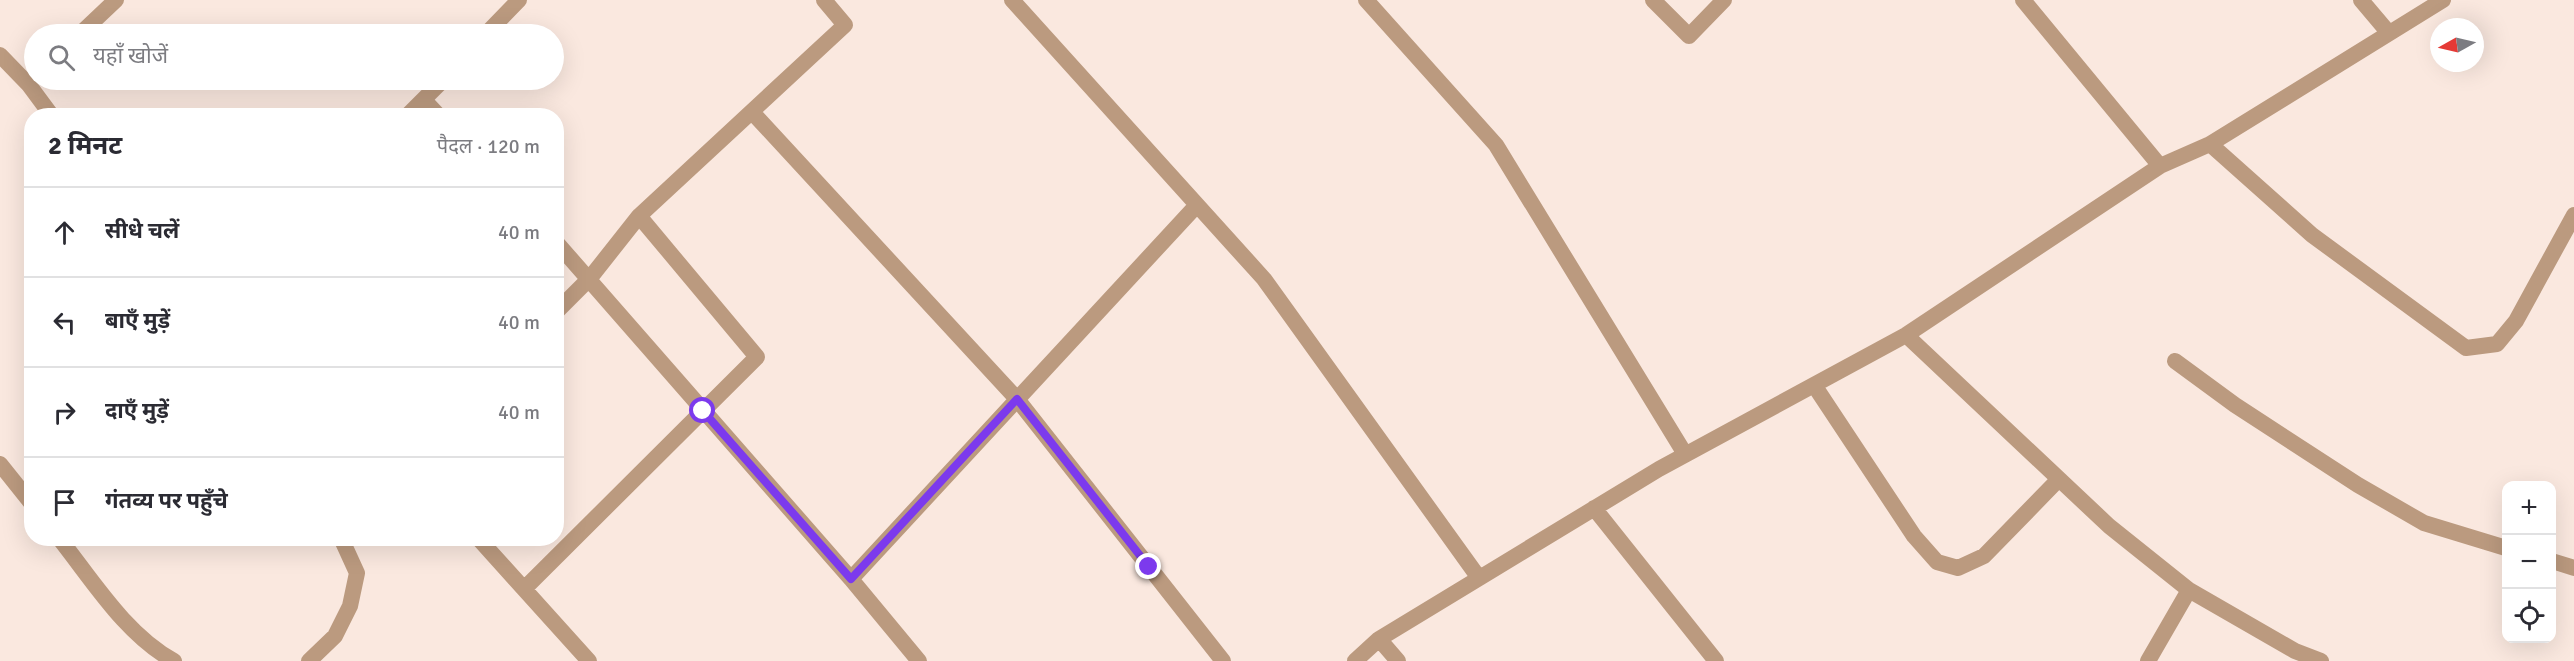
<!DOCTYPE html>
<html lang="hi">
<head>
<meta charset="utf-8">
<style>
  :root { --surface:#fff; --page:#f7f7f7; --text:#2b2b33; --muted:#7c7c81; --line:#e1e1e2 }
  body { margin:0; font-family:Signika,"Noto Sans Devanagari",sans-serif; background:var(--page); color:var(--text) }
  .controls { position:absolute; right:18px; bottom:18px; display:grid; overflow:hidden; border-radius:12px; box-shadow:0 6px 24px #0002 }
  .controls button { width:54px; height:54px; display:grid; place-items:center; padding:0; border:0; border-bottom:2px solid var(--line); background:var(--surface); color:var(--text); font:30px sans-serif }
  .compass { position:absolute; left:2430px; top:18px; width:54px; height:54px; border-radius:50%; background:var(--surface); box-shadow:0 6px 24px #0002; rotate:262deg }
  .stop { position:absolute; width:18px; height:18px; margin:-14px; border:4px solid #7c3aed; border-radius:50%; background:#fff }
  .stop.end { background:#7c3aed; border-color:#fff; box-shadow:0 2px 6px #0008 }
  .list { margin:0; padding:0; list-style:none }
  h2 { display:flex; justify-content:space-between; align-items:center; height:78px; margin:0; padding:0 24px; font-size:26px }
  h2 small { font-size:20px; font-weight:400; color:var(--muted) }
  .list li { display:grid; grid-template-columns:39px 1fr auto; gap:18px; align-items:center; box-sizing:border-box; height:90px; padding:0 24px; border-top:2px solid var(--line) }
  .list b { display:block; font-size:22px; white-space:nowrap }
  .list em { font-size:20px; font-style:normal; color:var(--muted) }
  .icon { flex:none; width:33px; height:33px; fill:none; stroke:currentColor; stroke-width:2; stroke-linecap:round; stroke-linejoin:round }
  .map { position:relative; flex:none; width:2574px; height:661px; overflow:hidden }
  .search { position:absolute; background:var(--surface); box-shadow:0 6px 24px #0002; left:24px; top:24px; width:540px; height:66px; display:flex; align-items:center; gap:15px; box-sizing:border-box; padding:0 21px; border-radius:33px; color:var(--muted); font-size:22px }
  .panel { position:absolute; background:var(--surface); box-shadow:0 6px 24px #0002; left:24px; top:108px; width:540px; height:438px; border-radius:24px }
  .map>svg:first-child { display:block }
</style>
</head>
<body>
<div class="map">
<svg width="2574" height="661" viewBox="0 0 2574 661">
  <rect width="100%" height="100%" fill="#fae8df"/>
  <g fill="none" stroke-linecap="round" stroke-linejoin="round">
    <path stroke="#bb9a7f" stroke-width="16" d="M 1012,0 L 1264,279 L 1479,578
      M 1366,0 L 1496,145 L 1685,454
      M 1653,0 L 1689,36 L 1724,0
      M 2023,0 L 2160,166
      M 2361,0 L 2388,32
      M 80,34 L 116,0
      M 486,34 L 519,0
      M 0,55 L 29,85 L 52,116
      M 424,100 L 439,116
      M 752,112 L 1017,399 L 1223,661
      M 407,116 L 443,80
      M 2210,144 L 2312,235 L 2466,348 L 2497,344 L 2516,321 L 2574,215
      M 556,242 L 851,579
      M 556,312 L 590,278 L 639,216 L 845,25 L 824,0
      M 1906,335 L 2109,526 L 2189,590 L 2295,651 L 2321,661
      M 2175,361 L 2235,405 L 2358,485 L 2424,523 L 2506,548
      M 1814,385 L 1914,536 L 1937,562 L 1958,568 L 1984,556 L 2059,479
      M 0,464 L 32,504
      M 1594,508 L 1716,661
      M 59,538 C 93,581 126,635 174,661
      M 478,538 L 589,661
      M 2552,561 L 2574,568
      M 525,588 L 757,357 L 639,216
      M 1379,639 L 1398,661
      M 309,661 L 335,636 L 350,606 L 357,573 L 341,538
      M 919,661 L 851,579 L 1197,205
      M 1355,661 L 1379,639 L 1659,469 L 1906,335 L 2160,166 L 2210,144 L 2443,0
      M 2148,661 L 2189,590"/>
  </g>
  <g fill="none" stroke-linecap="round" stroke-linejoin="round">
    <path stroke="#7c3aed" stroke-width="8" d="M 703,411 L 851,579 L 1017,399 L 1149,567"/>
  </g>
</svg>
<div class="controls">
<button>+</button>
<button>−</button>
<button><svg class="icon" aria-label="locate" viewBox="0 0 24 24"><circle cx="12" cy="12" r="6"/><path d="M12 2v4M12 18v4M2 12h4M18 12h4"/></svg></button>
</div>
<svg class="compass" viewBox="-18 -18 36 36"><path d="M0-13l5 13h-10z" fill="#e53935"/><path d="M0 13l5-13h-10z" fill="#7c7c81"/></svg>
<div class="stop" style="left:703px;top:411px"></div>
<div class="stop end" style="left:1149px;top:567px"></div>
<div class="search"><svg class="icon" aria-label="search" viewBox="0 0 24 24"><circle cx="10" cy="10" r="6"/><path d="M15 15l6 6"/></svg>यहाँ खोजें</div>
<section class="panel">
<h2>2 मिनट<small>पैदल · 120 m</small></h2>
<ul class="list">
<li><svg class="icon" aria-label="ahead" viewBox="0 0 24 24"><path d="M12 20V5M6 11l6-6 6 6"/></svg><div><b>सीधे चलें</b></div><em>40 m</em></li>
<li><svg class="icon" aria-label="left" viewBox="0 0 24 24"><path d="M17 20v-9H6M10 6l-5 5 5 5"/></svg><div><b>बाएँ मुड़ें</b></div><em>40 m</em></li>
<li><svg class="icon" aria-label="right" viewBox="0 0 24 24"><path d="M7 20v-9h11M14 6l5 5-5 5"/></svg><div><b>दाएँ मुड़ें</b></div><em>40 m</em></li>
<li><svg class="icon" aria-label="arrive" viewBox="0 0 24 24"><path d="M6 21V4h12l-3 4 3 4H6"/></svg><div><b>गंतव्य पर पहुँचे</b></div></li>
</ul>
</section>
</div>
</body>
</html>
